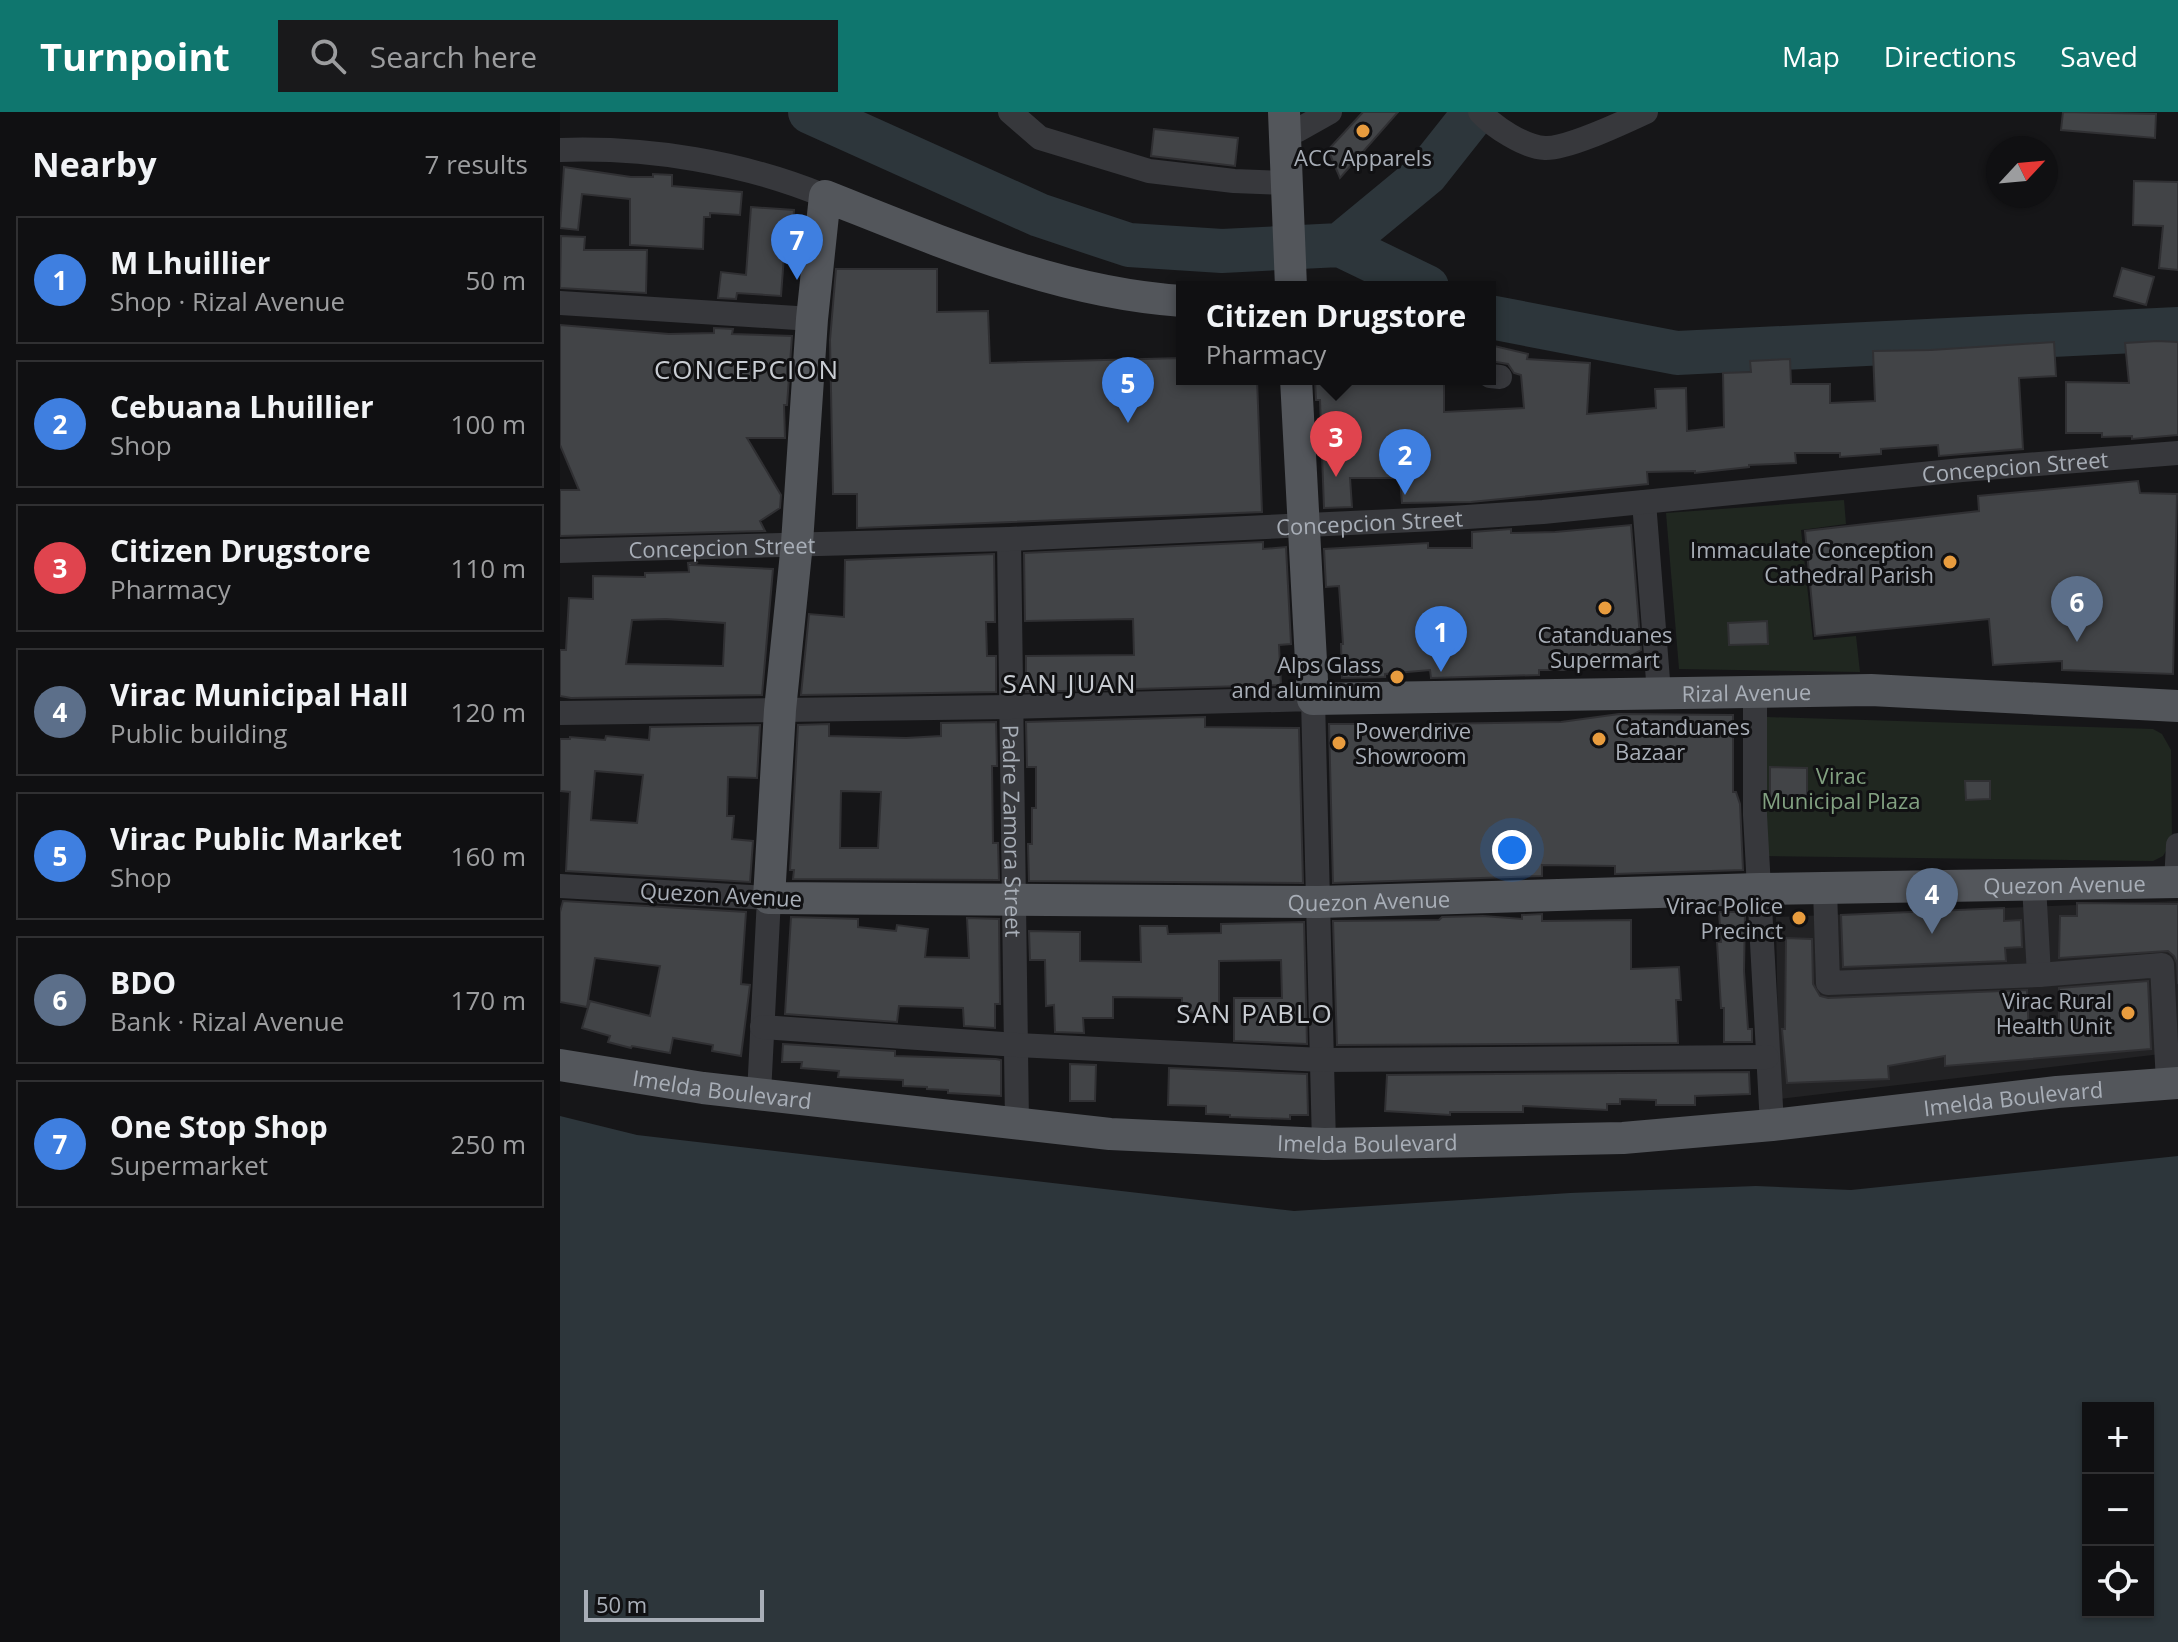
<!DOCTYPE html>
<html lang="en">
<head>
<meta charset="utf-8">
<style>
  :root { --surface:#101012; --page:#19191b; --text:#f1f3f6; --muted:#9c9d9f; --line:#303032; --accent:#0f766e }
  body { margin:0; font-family:"Open Sans",sans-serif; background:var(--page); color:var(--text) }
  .controls { position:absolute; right:24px; bottom:24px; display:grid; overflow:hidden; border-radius:0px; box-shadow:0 2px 6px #0004 }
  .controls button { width:72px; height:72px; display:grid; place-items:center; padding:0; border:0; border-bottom:2px solid var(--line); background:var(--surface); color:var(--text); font:40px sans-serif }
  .compass { position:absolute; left:1426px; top:24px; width:72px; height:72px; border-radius:50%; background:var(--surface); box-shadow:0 2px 6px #0004; rotate:64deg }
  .scale { position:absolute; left:24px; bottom:20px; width:180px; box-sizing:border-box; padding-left:8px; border:4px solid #a8aeb7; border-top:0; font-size:22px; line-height:28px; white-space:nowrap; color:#a8aeb7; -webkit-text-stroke:6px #111113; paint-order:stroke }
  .you { position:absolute; left:952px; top:738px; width:28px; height:28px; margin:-20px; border:6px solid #fff; border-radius:50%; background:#1a73e8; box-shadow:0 0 0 12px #1a73e833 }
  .badge { display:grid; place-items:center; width:52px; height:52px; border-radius:50%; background:var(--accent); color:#fff; font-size:26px; font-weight:700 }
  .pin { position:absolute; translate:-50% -66px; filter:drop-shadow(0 2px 4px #0008) }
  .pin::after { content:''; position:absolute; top:42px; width:28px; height:24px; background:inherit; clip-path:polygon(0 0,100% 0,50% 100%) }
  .popup { position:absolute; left:616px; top:169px; width:320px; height:104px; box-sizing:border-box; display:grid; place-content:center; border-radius:0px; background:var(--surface); filter:drop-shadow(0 2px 6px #0005); font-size:26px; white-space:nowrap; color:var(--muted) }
  .popup b { font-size:30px; color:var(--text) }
  .popup::after { content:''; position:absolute; left:50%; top:100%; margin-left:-16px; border:16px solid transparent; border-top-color:var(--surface) }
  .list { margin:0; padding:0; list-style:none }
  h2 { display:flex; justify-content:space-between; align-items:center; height:104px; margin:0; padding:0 32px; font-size:34px }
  h2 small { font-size:26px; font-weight:400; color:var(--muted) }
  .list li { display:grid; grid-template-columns:52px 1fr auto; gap:24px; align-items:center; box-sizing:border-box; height:128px; margin:0 16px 16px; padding:0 16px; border:2px solid var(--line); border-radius:0px }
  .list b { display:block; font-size:30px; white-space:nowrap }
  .list p { margin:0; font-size:26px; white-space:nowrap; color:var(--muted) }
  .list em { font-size:26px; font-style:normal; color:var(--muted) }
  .icon { flex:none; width:44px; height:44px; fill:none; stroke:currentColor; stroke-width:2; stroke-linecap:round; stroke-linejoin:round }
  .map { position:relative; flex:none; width:1618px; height:1530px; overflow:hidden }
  header { display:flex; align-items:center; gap:48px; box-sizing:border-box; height:112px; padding:0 40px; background:var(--accent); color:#fff }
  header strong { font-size:38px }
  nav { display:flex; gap:44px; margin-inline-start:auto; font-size:28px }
  .search { width:560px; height:72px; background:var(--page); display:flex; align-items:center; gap:20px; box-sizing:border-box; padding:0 28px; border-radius:0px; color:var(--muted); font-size:30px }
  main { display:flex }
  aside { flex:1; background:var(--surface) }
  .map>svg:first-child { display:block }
</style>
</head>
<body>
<header>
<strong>Turnpoint</strong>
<div class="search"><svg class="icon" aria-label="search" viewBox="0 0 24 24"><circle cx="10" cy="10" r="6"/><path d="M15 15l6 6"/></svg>Search here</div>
<nav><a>Map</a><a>Directions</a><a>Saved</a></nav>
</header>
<main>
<aside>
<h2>Nearby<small>7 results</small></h2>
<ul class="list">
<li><span class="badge" style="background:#3f7fe0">1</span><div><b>M Lhuillier</b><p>Shop · Rizal Avenue</p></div><em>50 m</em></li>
<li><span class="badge" style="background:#3f7fe0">2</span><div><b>Cebuana Lhuillier</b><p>Shop</p></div><em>100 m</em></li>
<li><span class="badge" style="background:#e0444e">3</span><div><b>Citizen Drugstore</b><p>Pharmacy</p></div><em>110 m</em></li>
<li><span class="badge" style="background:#5c6f8a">4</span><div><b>Virac Municipal Hall</b><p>Public building</p></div><em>120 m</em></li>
<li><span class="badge" style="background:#3f7fe0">5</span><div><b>Virac Public Market</b><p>Shop</p></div><em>160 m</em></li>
<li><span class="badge" style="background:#5c6f8a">6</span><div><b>BDO</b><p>Bank · Rizal Avenue</p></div><em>170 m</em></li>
<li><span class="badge" style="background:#3f7fe0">7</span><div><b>One Stop Shop</b><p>Supermarket</p></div><em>250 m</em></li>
</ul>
</aside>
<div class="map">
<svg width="1618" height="1530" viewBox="0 0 1618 1530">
  <rect width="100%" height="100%" fill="#161618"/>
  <path fill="#222224" d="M 1618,789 L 1618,940 L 1219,987 L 1216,805 Z"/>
  <path fill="#202720" d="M 1284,388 L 1286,412 L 1241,418 L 1253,528 L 1296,524 L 1300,560 L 1119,557 L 1106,401 Z
    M 1207,605 L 1593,617 L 1602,622 L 1611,638 L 1612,729 L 1603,744 L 1593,749 L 1203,744 Z"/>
  <path fill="#2d363b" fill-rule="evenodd" d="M 0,1004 L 77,1023 L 734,1099 L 1010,1081 L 1196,1074 L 1291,1078 L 1618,1044 L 1618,1530 L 0,1530 ZM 1528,1296 L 1588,1296 L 1588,1500 L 1528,1500 Z"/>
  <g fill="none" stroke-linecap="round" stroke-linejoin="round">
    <path stroke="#2d363b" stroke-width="44" d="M 250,0 L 479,103 L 569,133 L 662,139 L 780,133 L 866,62 L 915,0
      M 780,133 L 867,175
      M 930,205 L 1117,241 L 1618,217"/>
  </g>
  <path fill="#424447" stroke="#303033" stroke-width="2" fill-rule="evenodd" d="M 803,0 L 838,0 L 780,66 L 768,38 Z
    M 1503,0 L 1596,2 L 1595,26 L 1501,18 Z
    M 594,17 L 678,26 L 675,54 L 591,44 Z
    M 4,55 L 71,65 L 93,65 L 93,62 L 112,63 L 112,74 L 182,80 L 180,103 L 150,101 L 150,105 L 144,105 L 143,137 L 70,133 L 70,87 L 22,82 L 18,118 L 0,116 Z
    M 1574,69 L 1618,70 L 1618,158 L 1599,156 L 1603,114 L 1573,113 Z
    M 191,95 L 234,98 L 231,144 L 224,144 L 221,184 L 177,181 L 176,187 L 158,186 L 161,160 L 186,163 Z
    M 1,124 L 25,125 L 24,138 L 87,138 L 86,181 L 0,176 Z
    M 1562,156 L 1594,165 L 1586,193 L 1554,184 Z
    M 276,157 L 377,157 L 377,200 L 428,199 L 430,251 L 622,246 L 622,267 L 697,267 L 702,400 L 297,416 L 297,382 L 273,382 L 270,228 Z
    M 0,213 L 109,222 L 154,221 L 154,216 L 173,217 L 172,222 L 232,224 L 227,293 L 224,293 L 225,326 L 187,326 L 221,383 L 220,396 L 200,409 L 205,419 L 0,424 L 0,378 L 19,378 L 0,333 Z
    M 1597,229 L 1618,230 L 1618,323 L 1572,327 L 1572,324 L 1542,325 L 1542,321 L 1506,321 L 1506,270 L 1569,271 L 1565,231 Z
    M 1494,230 L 1496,264 L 1459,266 L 1463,337 L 1379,344 L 1378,333 L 1321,337 L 1321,342 L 1280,345 L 1280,341 L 1235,341 L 1236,351 L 1189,353 L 1189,355 L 1135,361 L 1135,359 L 1087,360 L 1088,372 L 911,390 L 842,391 L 840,366 L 790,366 L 792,395 L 764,396 L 760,288 L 756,288 L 755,267 L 884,268 L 884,300 L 964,296 L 961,263 L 954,261 L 948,252 L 930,249 L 930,233 L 968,242 L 967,247 L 1030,251 L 1027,302 L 1096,296 L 1095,277 L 1126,276 L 1127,319 L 1164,315 L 1163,261 L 1191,260 L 1190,249 L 1230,247 L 1231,272 L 1270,272 L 1270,291 L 1315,289 L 1313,239 L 1371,238 Z
    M 1578,369 L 1580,381 L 1617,382 L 1613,562 L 1502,558 L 1502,549 L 1433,553 L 1429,507 L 1255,524 L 1245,419 L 1419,399 L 1418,384 Z
    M 1071,413 L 1081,538 L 1067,546 L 1006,546 L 1006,558 L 979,558 L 979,563 L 871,566 L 870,558 L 825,562 L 825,565 L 782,566 L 781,532 L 783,532 L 779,474 L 766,475 L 764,437 L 868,431 L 868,436 L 912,436 L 912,420 L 951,417 L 951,421 L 995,420 Z
    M 703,430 L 703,437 L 726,435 L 731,532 L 719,533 L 721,573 L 466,580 L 466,544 L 574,543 L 573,507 L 465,509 L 464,441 Z
    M 434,442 L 435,510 L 426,510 L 427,544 L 436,544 L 436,580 L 241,583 L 249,502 L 284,505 L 285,448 Z
    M 138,450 L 132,453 L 213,457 L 202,583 L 11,586 L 0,584 L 0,538 L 6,538 L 9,486 L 33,487 L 33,464 L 85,465 L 85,461 L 129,460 L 128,451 ZM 106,507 L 165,511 L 163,554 L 66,552 L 72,508 Z
    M 1207,509 L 1208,532 L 1169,533 L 1168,511 Z
    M 1059,602 L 1173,603 L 1173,680 L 1176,680 L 1180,692 L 1183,758 L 1055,762 L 1055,754 L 982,753 L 982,764 L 773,771 L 769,612 L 808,612 L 808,617 L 871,616 L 870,612 L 1001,610 Z
    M 645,605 L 645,615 L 739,616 L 743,771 L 469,769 L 468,732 L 472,732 L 472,696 L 476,696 L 476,655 L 467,655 L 466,610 Z
    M 436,610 L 437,654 L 432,654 L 433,731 L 438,731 L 439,768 L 233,767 L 234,758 L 230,758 L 238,613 L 269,612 L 269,624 L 346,626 L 381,624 L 381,611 ZM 281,679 L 321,680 L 318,736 L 280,736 Z
    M 200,613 L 197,666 L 168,665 L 167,704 L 174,704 L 172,727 L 193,729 L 190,770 L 6,759 L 10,680 L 0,679 L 0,627 L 10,627 L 10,625 L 45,628 L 46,624 L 89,628 L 90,615 ZM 35,659 L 83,663 L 77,711 L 31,708 Z
    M 1210,655 L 1247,656 L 1247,696 L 1210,695 Z
    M 1405,669 L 1430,669 L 1430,687 L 1406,688 Z
    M 3,789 L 186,800 L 181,872 L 190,873 L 181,944 L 152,939 L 153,933 L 113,926 L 110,941 L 72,934 L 71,936 L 48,930 L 50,924 L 22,916 L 30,889 L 90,904 L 100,854 L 35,846 L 27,895 L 0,890 L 0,800 Z
    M 1517,791 L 1618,792 L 1618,872 L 1617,851 L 1614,844 L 1608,839 L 1499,846 L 1500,804 L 1517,804 Z
    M 1444,796 L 1444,809 L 1461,808 L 1462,835 L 1445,836 L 1446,849 L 1283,855 L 1281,803 Z
    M 1159,800 L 1185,800 L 1184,859 L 1188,917 L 1192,917 L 1192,930 L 1164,930 L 1164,896 L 1161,896 L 1157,830 L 1161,830 Z
    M 982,802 L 982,809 L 1071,808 L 1071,857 L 1119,855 L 1121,888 L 1116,888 L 1118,931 L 777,933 L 773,809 L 879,808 L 882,805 L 923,804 L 962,807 L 962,803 Z
    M 231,805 L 298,807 L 298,815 L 336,819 L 337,813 L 368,817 L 365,845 L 409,846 L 407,806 L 439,807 L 440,892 L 435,892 L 435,916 L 404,914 L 403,896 L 339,894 L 337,910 L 225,902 Z
    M 744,810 L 747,932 L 674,929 L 674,886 L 722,886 L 721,848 L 659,849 L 659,902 L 622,900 L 622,886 L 553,885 L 553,906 L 523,906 L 524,921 L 495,920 L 494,893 L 486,894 L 485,848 L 470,848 L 469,819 L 520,820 L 520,849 L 581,850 L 580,814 L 607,814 L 608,822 L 661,821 L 661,812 Z
    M 1226,826 L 1252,827 L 1253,872 L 1260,884 L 1268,886 L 1467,878 L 1469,924 L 1499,923 L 1499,876 L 1588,869 L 1591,937 L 1385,954 L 1385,944 L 1328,954 L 1329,967 L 1227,971 L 1222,917 L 1225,917 Z
    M 223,932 L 335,939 L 335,944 L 436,947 L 441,948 L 441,984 L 388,981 L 388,978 L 367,977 L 367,975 L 343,974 L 343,968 L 278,965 L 279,959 L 241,956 L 242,950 L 222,950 Z
    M 510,952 L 536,953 L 535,989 L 510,989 Z
    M 609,956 L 747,962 L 748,1003 L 730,1003 L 730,1007 L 670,1005 L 670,1003 L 646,1002 L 646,994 L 608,993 Z
    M 1189,960 L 1190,982 L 1135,984 L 1135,993 L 1096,993 L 1096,988 L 1060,987 L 1060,992 L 1047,992 L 1047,998 L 963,994 L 963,1000 L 890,1000 L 890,1003 L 825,999 L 827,963 Z"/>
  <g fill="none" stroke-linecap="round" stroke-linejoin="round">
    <g stroke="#37383c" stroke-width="24">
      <path d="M 450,0 L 480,26 L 589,59 L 674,69 L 728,71"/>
      <path d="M 920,0 C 934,15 964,35 985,36 C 1008,37 1064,10 1086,0"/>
      <path d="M 725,20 L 738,18 L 770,0"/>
      <path d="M 0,38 C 89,35 182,50 265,84"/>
      <path d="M 0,191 L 252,207"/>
      <path d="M 930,264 L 940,265"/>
      <path d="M 1084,390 L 1099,581"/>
      <path id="s1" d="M 449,427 L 457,1011"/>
      <path id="s2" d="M 0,439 L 449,427 L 876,407 L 983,400 L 1402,358 L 1618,341"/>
      <path d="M 1195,578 L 1195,703 L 1212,1013"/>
      <path d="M 0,601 L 451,595 L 753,587 L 764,1032"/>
      <path d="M 1616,770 L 1618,733"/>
      <path d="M 1474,773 L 1479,863"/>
      <path d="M 0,774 L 209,786 L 199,982"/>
      <path d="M 1265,777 L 1268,871 L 1479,863 L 1602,853 L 1608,971"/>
      <path d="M 202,915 L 457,933 L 763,948 L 1207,945"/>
    </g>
    <g stroke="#53565b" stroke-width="32">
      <path d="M 724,0 L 731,175"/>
      <path id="s3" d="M 622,189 C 498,181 379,129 265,84 L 252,207 L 237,431 L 220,598 L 209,786 L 759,790 L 1199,777 L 1618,770"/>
      <path id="s4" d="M 736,267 L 753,587 L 1311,578 L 1618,594"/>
      <path id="s5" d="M 0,953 L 143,976 L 550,1022 L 764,1032 L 1063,1026 L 1212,1013 L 1497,980 L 1618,971"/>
    </g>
  </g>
  <g fill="#e89c3e" stroke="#111113" stroke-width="3">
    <circle cx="803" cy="19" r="8"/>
    <circle cx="1390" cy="450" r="8"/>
    <circle cx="1045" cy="496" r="8"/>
    <circle cx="837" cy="565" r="8"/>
    <circle cx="1039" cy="627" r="8"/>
    <circle cx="779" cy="631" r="8"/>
    <circle cx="1239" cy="806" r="8"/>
    <circle cx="1568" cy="901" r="8"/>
  </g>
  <g text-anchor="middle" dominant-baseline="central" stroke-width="6" stroke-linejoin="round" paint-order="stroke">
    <g font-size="22" fill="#a8aeb7" stroke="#111113" text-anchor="end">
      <text x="803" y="45" text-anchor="middle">ACC Apparels</text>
      <text x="1374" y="437">Immaculate Conception<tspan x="1374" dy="25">Cathedral Parish</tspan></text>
      <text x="1045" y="522" text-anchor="middle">Catanduanes<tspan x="1045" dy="25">Supermart</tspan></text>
      <text x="821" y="552">Alps Glass<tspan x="821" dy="25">and aluminum</tspan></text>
      <text x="1055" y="614" text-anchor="start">Catanduanes<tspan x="1055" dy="25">Bazaar</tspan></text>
      <text x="795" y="618" text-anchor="start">Powerdrive<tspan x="795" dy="25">Showroom</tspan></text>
      <text x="1223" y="793">Virac Police<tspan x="1223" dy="25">Precinct</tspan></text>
      <text x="1552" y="888">Virac Rural<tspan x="1552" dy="25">Health Unit</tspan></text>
    </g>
    <g font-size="22" fill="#a8aeb7" stroke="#111113">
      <text stroke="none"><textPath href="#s2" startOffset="1458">Concepcion Street</textPath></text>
      <text stroke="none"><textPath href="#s2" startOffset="810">Concepcion Street</textPath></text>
      <text stroke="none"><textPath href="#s2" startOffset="162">Concepcion Street</textPath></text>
      <text stroke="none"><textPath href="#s4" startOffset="754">Rizal Avenue</textPath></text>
      <text stroke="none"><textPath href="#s1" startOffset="292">Padre Zamora Street</textPath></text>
      <text stroke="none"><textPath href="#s3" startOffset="2374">Quezon Avenue</textPath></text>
      <text transform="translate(161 782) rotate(3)">Quezon Avenue</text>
      <text stroke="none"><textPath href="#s3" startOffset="1678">Quezon Avenue</textPath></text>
      <text stroke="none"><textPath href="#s5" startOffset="164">Imelda Boulevard</textPath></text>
      <text stroke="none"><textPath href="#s5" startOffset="1460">Imelda Boulevard</textPath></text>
      <text stroke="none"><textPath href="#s5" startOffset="812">Imelda Boulevard</textPath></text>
    </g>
    <g font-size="22" fill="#82a181" stroke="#111113">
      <text x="1281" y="663">Virac<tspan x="1281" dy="25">Municipal Plaza</tspan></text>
    </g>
    <g font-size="26" letter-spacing="2" fill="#c9cdd3" stroke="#111113">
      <text x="187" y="257">CONCEPCION</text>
      <text x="510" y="571">SAN JUAN</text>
      <text x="695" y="901">SAN PABLO</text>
    </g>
  </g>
</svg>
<div class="controls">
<button>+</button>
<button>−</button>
<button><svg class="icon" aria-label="locate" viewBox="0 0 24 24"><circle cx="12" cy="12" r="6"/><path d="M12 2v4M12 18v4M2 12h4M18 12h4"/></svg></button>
</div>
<svg class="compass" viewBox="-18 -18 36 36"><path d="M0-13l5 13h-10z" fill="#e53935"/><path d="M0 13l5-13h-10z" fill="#9c9d9f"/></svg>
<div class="scale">50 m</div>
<div class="you"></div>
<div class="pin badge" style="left:881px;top:560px;background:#3f7fe0">1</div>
<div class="pin badge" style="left:845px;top:383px;background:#3f7fe0">2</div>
<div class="pin badge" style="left:776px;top:365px;background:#e0444e">3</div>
<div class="popup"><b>Citizen Drugstore</b>Pharmacy</div>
<div class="pin badge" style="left:1372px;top:822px;background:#5c6f8a">4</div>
<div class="pin badge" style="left:568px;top:311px;background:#3f7fe0">5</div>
<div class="pin badge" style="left:1517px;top:530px;background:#5c6f8a">6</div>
<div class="pin badge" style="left:237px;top:168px;background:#3f7fe0">7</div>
</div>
</main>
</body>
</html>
